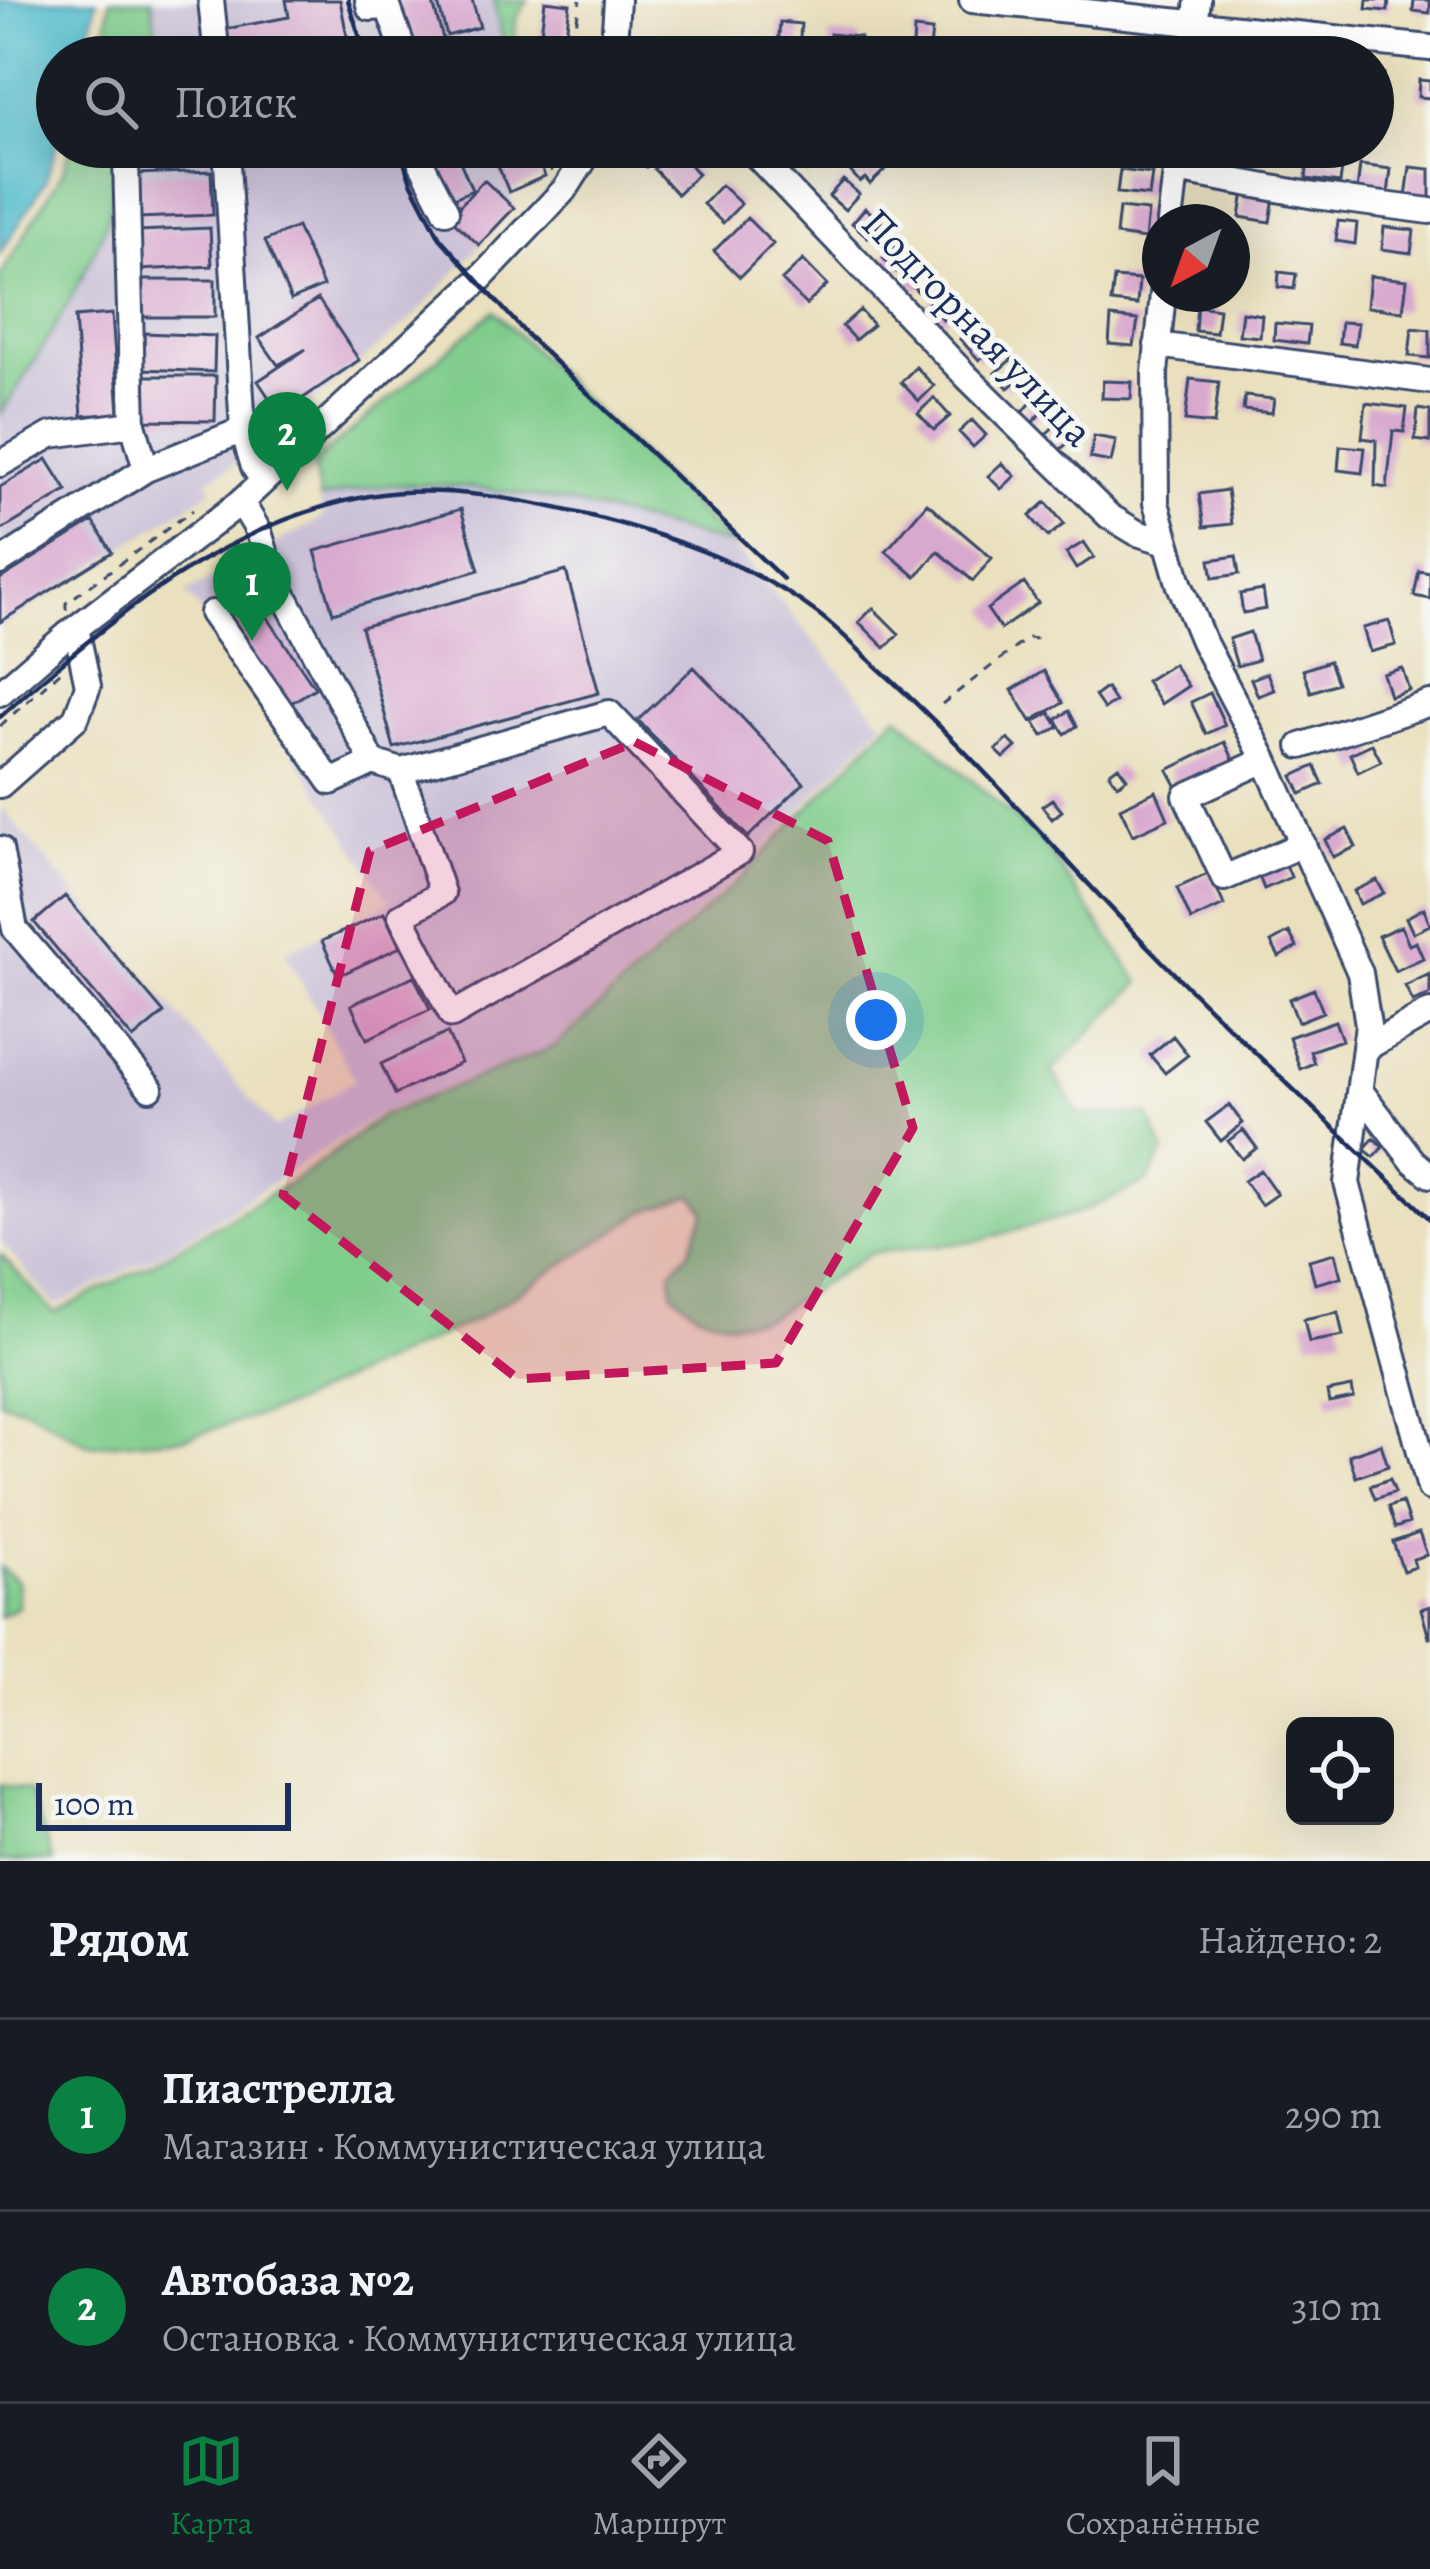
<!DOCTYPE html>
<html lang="ru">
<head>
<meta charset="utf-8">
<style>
  :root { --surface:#171b24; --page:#20242c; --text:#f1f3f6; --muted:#9ea1a6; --line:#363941; --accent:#0b8043 }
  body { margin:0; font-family:Alegreya,serif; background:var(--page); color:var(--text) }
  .controls { position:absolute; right:36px; bottom:36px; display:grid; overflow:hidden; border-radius:18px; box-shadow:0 12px 48px #0002 }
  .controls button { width:108px; height:108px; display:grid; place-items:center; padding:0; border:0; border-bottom:3px solid var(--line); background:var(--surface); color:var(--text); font:60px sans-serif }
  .compass { position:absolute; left:1142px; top:204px; width:108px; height:108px; border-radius:50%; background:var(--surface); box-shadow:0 12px 48px #0002; rotate:221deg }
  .scale { position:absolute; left:36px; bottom:30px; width:255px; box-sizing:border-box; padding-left:12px; border:6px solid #1b2f5e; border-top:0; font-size:33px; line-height:42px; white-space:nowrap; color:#1b2f5e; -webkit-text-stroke:9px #f6f6f2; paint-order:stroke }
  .you { position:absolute; left:876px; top:1020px; width:42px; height:42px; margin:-30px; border:9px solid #fff; border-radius:50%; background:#1a73e8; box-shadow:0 0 0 18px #1a73e833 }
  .badge { display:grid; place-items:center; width:78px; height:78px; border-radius:50%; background:var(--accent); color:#fff; font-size:39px; font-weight:700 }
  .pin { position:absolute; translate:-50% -99px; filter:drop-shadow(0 3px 6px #0008) }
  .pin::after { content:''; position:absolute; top:63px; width:42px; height:36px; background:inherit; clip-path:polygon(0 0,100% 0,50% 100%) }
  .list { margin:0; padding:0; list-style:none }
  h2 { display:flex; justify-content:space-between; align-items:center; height:156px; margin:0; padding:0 48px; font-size:51px }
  h2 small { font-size:39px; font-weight:400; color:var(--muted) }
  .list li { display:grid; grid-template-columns:78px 1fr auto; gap:36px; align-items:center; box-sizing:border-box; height:192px; padding:0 48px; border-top:3px solid var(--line) }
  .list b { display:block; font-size:45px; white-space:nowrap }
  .list p { margin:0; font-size:39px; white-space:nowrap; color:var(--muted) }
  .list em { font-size:39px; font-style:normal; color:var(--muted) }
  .icon { flex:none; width:66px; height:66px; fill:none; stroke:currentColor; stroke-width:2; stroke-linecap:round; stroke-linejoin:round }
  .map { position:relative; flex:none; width:1430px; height:1861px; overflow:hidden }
  .search { position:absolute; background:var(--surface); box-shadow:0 12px 48px #0002; left:36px; right:36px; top:36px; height:132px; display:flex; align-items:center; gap:30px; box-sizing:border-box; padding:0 42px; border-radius:66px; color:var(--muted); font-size:45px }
  .sheet { height:540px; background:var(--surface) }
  nav { display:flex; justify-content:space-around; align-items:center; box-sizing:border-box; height:168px; border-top:3px solid var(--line); background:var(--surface); font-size:33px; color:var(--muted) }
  nav a { display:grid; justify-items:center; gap:6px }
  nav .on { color:var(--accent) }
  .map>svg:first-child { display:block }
</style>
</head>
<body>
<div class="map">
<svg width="1430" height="1861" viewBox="0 0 1430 1861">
  <rect width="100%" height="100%" fill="#f6f6f2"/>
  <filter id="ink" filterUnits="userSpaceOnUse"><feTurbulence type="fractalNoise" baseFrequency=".00833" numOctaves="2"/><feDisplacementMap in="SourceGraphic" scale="24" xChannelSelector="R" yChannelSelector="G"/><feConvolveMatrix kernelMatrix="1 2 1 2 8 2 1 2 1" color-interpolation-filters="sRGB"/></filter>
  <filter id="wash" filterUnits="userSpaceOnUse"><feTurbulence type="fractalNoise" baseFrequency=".004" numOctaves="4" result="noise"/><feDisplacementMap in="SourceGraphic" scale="48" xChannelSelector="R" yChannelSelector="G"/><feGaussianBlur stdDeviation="2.7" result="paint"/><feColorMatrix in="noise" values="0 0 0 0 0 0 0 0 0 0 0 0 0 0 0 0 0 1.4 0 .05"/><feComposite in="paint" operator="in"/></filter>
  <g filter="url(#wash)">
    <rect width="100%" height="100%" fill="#eae0be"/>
    <path fill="#c9bfd7" d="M 152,0 L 493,0 L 507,57 L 158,57 Z
      M 123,147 L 543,147 L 545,176 L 510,191 L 514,208 L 417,314 L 251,455 L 207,480 L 212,490 L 0,628 L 0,415 L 63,317 L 107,222 L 113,175 Z
      M 494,311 L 732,545 L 883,722 L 738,875 L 553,1045 L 382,1112 L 166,1251 L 55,1306 L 0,1241 L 0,806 L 275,1128 L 355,1080 L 285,952 L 390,902 L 207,619 L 186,593 L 323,518 L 313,463 Z"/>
    <path fill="#7fcc8b" stroke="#4d7e74" stroke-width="3" d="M 110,0 L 152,0 L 158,57 L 103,57 Z
      M 493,0 L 528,0 L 516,19 L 513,57 L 507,57 Z
      M 71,147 L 123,147 C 110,172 115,202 104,228 C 77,295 39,355 0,415 L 0,276 L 62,173 Z
      M 494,311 L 732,545 C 625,516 504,480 393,485 C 369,486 343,494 320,499 L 313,463 Z
      M 897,715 L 1042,842 L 1140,983 L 1052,1071 L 1079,1114 L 1149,1115 L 1164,1151 L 1148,1181 L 1083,1211 L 978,1241 L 871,1253 L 768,1318 L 730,1323 L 697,1313 L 673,1293 L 671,1272 L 689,1251 L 705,1211 L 693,1195 L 644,1212 L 477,1319 L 284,1408 L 183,1438 L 89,1445 L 25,1408 L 0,1401 L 0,1254 L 54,1313 L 149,1265 L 306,1173 L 383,1115 L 554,1047 L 742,877 Z
      M 0,1567 L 18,1582 L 18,1607 L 0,1617 Z
      M 0,1784 L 29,1791 L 53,1861 L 0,1861 Z"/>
    <path fill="#51bccd" stroke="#367696" stroke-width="3" d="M 0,0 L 97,0 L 85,57 L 57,57 L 57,144 L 45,182 L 0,254 Z"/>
    <g id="blocks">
      <path fill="#d9a8cf" d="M 286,0 L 340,0 L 351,57 L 225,57 L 220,30 L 289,17 Z
        M 432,0 L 447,53 L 414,57 L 398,1 Z
        M 437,0 L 472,0 L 480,27 L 447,36 Z
        M 1367,0 L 1389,0 L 1388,11 L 1366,9 Z
        M 1414,0 L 1430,0 L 1430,13 L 1413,11 Z
        M 545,1 L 570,4 L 563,57 L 538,57 Z
        M 780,22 L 801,24 L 799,49 L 778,47 Z
        M 914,29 L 932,31 L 930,48 L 913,47 Z
        M 830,34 L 860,37 L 858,57 L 828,57 Z
        M 1004,42 L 1023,44 L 1022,57 L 1002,57 Z
        M 1126,42 L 1166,46 L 1165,57 L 1124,57 Z
        M 1373,72 L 1384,73 L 1382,93 L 1373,92 Z
        M 1419,80 L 1430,81 L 1430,98 L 1418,97 Z
        M 420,147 L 454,147 L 472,190 L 445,202 Z
        M 490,147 L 533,147 L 545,176 L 509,192 Z
        M 639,147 L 663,147 L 646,167 L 632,155 Z
        M 807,147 L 818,147 L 825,154 L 807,171 L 795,158 Z
        M 851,147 L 872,147 L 890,165 L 870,184 L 865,178 L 860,182 L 850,171 L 854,166 L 843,155 Z
        M 676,149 L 698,174 L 677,194 L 654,169 Z
        M 1308,159 L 1343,162 L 1340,183 L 1306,179 Z
        M 1360,165 L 1391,169 L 1388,194 L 1357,191 Z
        M 1410,167 L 1430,169 L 1430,200 L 1406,197 Z
        M 1120,170 L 1152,174 L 1149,196 L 1117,193 Z
        M 211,171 L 213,215 L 138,218 L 136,174 Z
        M 484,180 L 514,208 L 479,245 L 449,217 Z
        M 843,180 L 859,194 L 845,210 L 829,196 Z
        M 721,185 L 741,204 L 723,223 L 703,204 Z
        M 1244,192 L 1274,197 L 1270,222 L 1240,217 Z
        M 865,208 L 881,221 L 868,237 L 852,223 Z
        M 1119,208 L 1148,211 L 1145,239 L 1116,235 Z
        M 747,218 L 773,244 L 740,277 L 714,251 Z
        M 1338,221 L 1357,223 L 1355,244 L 1336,241 Z
        M 297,227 L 323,286 L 291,300 L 265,241 Z
        M 1384,227 L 1414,230 L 1411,253 L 1382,249 Z
        M 210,228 L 212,266 L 139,270 L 137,231 Z
        M 898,243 L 912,257 L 897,272 L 883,258 Z
        M 803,260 L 827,285 L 806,305 L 782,280 Z
        M 918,268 L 929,281 L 917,291 L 906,278 Z
        M 1279,272 L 1296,274 L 1294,289 L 1278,287 Z
        M 1370,276 L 1407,280 L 1403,311 L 1367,307 Z
        M 1114,278 L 1139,280 L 1137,305 L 1111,302 Z
        M 139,280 L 215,280 L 215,317 L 139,317 Z
        M 941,293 L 956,309 L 943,320 L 928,304 Z
        M 318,299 L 359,360 L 280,414 L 258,381 L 306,349 L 278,365 L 259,338 Z
        M 1197,306 L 1219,309 L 1216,333 L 1195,331 Z
        M 860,310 L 873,325 L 855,340 L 842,326 Z
        M 1242,312 L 1262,315 L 1260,337 L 1239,335 Z
        M 112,314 L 119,413 L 82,416 L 75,317 Z
        M 1111,317 L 1138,320 L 1134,346 L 1109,344 Z
        M 1341,322 L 1358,323 L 1355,345 L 1339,343 Z
        M 1275,323 L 1309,326 L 1307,344 L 1274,340 Z
        M 977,324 L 996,345 L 979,360 L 960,339 Z
        M 1412,328 L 1430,330 L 1430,358 L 1409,356 Z
        M 144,333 L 215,336 L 214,372 L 142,369 Z
        M 1013,358 L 1026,374 L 1008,388 L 995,373 Z
        M 916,367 L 934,386 L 919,401 L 901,382 Z
        M 145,376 L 216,376 L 215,421 L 144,420 Z
        M 1190,379 L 1219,382 L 1214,424 L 1185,421 Z
        M 1103,381 L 1132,382 L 1131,399 L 1102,398 Z
        M 1038,395 L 1049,405 L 1031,424 L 1021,414 Z
        M 1245,396 L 1274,399 L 1272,413 L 1243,410 Z
        M 934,398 L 950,416 L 934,430 L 918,413 Z
        M 1366,403 L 1407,408 L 1404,432 L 1393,431 L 1387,488 L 1375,486 L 1376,440 L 1362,438 Z
        M 1418,409 L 1430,411 L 1430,442 L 1415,440 Z
        M 1062,419 L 1076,435 L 1060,450 L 1046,434 Z
        M 972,420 L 986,435 L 973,447 L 959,432 Z
        M 1094,436 L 1116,440 L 1111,462 L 1090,458 Z
        M 1340,446 L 1365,448 L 1362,473 L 1338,470 Z
        M 47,459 L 67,491 L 0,531 L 0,487 Z
        M 1002,463 L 1015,476 L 1001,489 L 988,476 Z
        M 1227,490 L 1232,524 L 1204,527 L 1199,494 Z
        M 1046,502 L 1064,524 L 1048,537 L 1030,516 Z
        M 927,503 L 992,558 L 973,581 L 938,551 L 916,577 L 886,551 Z
        M 461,509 L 479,570 L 333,613 L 315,551 Z
        M 93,521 L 112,552 L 0,622 L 0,579 Z
        M 1084,542 L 1094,557 L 1076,569 L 1066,553 Z
        M 1236,556 L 1239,574 L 1213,578 L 1210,560 Z
        M 566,571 L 599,693 L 394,748 L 361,627 Z
        M 1419,571 L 1430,573 L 1430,599 L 1414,596 Z
        M 1024,583 L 1038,603 L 1001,629 L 987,609 Z
        M 1263,590 L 1266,609 L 1243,613 L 1240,594 Z
        M 251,593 L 315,688 L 288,705 L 225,610 Z
        M 873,608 L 899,634 L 885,648 L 859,622 Z
        M 1389,621 L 1396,645 L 1370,652 L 1363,628 Z
        M 1250,632 L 1258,660 L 1237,666 L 1229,639 Z
        M 1329,661 L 1337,683 L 1311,692 L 1303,670 Z
        M 1173,664 L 1188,686 L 1161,704 L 1146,681 Z
        M 694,667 L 804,783 L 748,837 L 638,720 Z
        M 1402,668 L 1409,690 L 1390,696 L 1383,674 Z
        M 1044,671 L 1063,703 L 1031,721 L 1012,690 Z
        M 1267,673 L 1274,690 L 1258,696 L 1251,679 Z
        M 1106,688 L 1115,702 L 1104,709 L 1095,696 Z
        M 1210,693 L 1225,725 L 1206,734 L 1191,702 Z
        M 1069,711 L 1077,726 L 1065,734 L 1056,719 Z
        M 1050,713 L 1059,727 L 1043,736 L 1034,722 Z
        M 1008,739 L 1016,747 L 1004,758 L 996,750 Z
        M 1225,742 L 1235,763 L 1179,791 L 1168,770 Z
        M 1372,744 L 1381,761 L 1358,772 L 1350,754 Z
        M 1118,766 L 1127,778 L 1118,785 L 1109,773 Z
        M 1315,766 L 1323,784 L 1301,794 L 1293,776 Z
        M 1156,791 L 1168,819 L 1133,835 L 1120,808 Z
        M 1052,799 L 1062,811 L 1052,819 L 1042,806 Z
        M 1347,829 L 1356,847 L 1333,857 L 1325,840 Z
        M 1284,860 L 1291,877 L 1264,889 L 1257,871 Z
        M 1210,873 L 1224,905 L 1191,920 L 1177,888 Z
        M 1377,880 L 1384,893 L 1360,904 L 1354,891 Z
        M 65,896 L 164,1013 L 133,1039 L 34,922 Z
        M 1424,908 L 1430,925 L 1413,933 L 1406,918 Z
        M 384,913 L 400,947 L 338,976 L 322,941 Z
        M 1401,926 L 1409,945 L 1416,942 L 1423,958 L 1395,971 L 1378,936 Z
        M 1289,932 L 1297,947 L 1279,957 L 1271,942 Z
        M 1430,974 L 1430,994 L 1413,1002 L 1405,986 Z
        M 414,976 L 430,1009 L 367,1039 L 351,1005 Z
        M 1314,989 L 1323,1012 L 1298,1022 L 1289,999 Z
        M 1335,1021 L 1342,1040 L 1310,1051 L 1314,1063 L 1300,1069 L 1289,1037 Z
        M 447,1033 L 461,1063 L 395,1094 L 381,1064 Z
        M 1173,1036 L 1188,1055 L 1165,1073 L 1150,1055 Z
        M 1229,1105 L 1243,1123 L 1221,1141 L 1206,1122 Z
        M 1243,1130 L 1257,1148 L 1242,1159 L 1228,1141 Z
        M 1374,1138 L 1383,1147 L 1374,1157 L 1364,1149 Z
        M 1260,1170 L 1277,1194 L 1261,1205 L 1244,1181 Z
        M 1335,1253 L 1341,1277 L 1315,1284 L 1309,1260 Z
        M 1338,1312 L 1343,1336 L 1309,1342 L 1304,1319 Z
        M 1352,1387 L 1354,1398 L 1329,1403 L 1327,1392 Z
        M 1381,1444 L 1388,1466 L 1356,1477 L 1349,1455 Z
        M 1390,1479 L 1395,1492 L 1375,1499 L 1370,1486 Z
        M 1402,1502 L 1409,1523 L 1395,1528 L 1388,1507 Z
        M 1419,1533 L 1427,1555 L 1413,1559 L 1415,1567 L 1403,1571 L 1393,1542 Z
        M 1430,1606 L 1430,1638 L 1429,1638 L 1421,1609 Z"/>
    </g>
  </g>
  <g filter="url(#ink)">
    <use href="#blocks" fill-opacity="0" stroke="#3a4a6c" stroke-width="3"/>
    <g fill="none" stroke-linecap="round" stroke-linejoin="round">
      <defs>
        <path id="minor" d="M 211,0 L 217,57
          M 368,0 L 370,8 L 388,7 L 406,57
          M 972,0 L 1430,48
          M 613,57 L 617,0
          M 1191,57 L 1198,0
          M 226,147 L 243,430 L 254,467 L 263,480
          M 413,147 L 446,211
          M 748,147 L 967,377 L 1109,516 L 1137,533 L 1166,542
          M 126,160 L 133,424 L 146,469 L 243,430
          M 1176,170 L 1315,196 L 1430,211
          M 1170,222 L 1179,147
          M 1163,294 L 1155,373 L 1156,503 L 1179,583 L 1203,641 L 1265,760 L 1360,973 L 1368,1025 L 1347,1183 L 1430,1488
          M 1157,345 L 1430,381
          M 0,464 L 51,435 L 133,424
          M 0,562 L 146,469
          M 212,613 L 331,782 L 373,762 L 271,571 L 259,532 L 241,502
          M 0,693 L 67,635 L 241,502 L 479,280 L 566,188 L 592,147
          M 1301,746 L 1430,703
          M 1265,760 L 1186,796 L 1224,878 L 1303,844
          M 373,762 L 401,771 L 609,713 L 740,852 L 452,1015 L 401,916 L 442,893 L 401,771
          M 0,785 L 76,718 L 88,686 L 76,628
          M 0,849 L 15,929 L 150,1088
          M 1366,1048 L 1430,1012
          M 1361,1092 L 1413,1161 L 1430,1175"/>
      </defs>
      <use href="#minor" stroke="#3a4a6c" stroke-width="30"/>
      <path stroke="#3a4a6c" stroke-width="3" stroke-dasharray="9 9" stroke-linecap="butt" d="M 571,57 L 580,0
        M 551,172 L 556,147
        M 66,610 L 66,603 L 193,510
        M 942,704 L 1028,638 L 1045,640
        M 0,726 L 61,671"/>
      <use href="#minor" stroke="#fff" stroke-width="24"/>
      <path stroke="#1b2f5e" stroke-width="4.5" d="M 348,0 L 366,57
        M 399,147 L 411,182 L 440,238 L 528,336 L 783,579
        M 0,717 C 107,622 223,522 369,496 C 443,483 531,501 603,519 C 678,539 754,566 817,613 C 839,629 858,650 878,668 C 975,755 1059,855 1149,948 C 1240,1041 1336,1129 1430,1219"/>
    </g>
  </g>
  <path fill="#c2185b" fill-opacity="0.2" stroke="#c2185b" stroke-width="9" stroke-dasharray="24 15" stroke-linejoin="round" d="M 635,742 L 828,841 L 913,1128 L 776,1363 L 518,1379 L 283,1195 L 370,851 Z"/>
  <g text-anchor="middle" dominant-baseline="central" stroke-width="10" stroke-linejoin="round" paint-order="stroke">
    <g font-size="42" fill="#1b2f5e" stroke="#f6f6f2">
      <text transform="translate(978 327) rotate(46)">Подгорная улица</text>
    </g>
  </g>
</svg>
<div class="controls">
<button><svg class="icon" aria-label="locate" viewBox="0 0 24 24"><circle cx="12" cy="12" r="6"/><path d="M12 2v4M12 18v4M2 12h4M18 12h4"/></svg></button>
</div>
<svg class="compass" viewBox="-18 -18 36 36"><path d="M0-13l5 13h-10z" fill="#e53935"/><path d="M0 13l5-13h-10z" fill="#9ea1a6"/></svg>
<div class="scale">100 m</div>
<div class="you"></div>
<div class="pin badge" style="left:252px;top:641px">1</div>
<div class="pin badge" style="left:287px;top:491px">2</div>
<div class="search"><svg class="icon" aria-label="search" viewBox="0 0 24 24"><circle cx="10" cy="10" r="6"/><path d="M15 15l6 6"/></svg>Поиск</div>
</div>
<section class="sheet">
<h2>Рядом<small>Найдено: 2</small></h2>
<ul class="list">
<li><span class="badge">1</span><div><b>Пиастрелла</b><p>Магазин · Коммунистическая улица</p></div><em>290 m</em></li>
<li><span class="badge">2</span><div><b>Автобаза №2</b><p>Остановка · Коммунистическая улица</p></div><em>310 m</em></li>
</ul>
</section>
<nav>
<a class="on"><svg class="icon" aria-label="map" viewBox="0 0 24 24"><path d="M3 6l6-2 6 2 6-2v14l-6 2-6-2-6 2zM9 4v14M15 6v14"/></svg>Карта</a>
<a><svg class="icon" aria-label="directions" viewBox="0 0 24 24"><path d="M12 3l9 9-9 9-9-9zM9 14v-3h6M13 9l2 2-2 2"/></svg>Маршрут</a>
<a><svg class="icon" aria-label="saved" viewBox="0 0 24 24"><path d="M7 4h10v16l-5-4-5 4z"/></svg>Сохранённые</a>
</nav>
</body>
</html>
